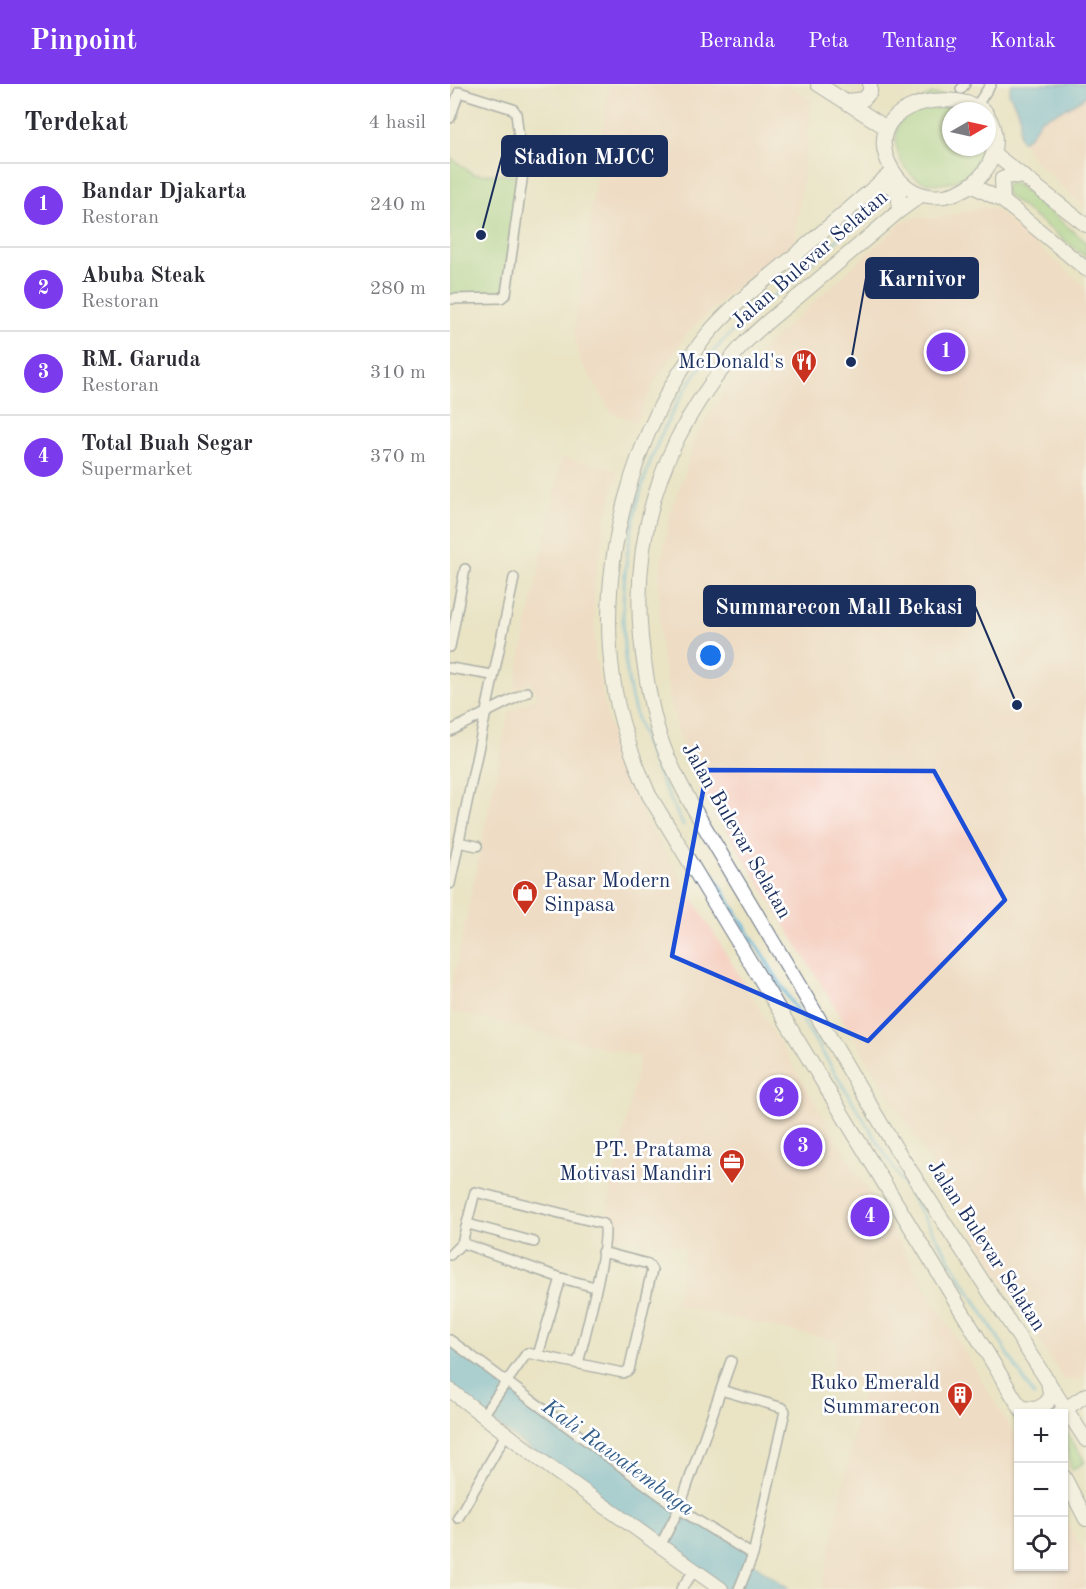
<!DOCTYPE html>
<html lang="id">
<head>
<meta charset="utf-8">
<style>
  :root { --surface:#fff; --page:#f7f7f7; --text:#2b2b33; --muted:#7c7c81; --line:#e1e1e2; --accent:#7c3aed }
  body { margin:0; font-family:"Old Standard TT",serif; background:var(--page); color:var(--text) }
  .controls { position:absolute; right:18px; bottom:18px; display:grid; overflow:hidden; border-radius:0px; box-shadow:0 2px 4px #0004 }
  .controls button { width:54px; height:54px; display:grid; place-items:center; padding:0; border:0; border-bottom:2px solid var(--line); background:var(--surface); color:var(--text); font:30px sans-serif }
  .compass { position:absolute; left:492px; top:18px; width:54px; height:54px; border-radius:50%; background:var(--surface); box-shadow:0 2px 4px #0004; rotate:81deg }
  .you { position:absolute; left:261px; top:572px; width:21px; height:21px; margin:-15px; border:4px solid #fff; border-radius:50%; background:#1a73e8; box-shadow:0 0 0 9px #1a73e833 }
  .badge { display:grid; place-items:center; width:39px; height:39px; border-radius:50%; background:var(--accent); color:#fff; font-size:20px; font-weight:700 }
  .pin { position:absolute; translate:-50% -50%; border:3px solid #fff; box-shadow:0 2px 6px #0006 }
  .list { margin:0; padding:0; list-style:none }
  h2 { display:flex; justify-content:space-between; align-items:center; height:78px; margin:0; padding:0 24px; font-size:26px }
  h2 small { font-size:20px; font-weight:400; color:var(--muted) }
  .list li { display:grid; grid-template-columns:39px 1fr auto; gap:18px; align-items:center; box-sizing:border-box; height:84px; padding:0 24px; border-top:2px solid var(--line) }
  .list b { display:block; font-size:22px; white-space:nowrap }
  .list p { margin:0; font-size:20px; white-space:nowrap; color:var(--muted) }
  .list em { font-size:20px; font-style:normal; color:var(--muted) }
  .icon { flex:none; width:33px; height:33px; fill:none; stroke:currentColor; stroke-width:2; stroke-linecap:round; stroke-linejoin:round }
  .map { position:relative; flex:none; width:636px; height:1505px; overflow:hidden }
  header { display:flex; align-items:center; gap:36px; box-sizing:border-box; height:84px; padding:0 30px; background:var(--accent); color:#fff }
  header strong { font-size:28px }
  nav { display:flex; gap:33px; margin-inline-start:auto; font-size:21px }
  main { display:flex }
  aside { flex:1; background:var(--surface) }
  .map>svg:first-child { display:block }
</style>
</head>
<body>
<header>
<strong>Pinpoint</strong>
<nav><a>Beranda</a><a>Peta</a><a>Tentang</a><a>Kontak</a></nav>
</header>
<main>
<aside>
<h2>Terdekat<small>4 hasil</small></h2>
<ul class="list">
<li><span class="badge">1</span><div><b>Bandar Djakarta</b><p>Restoran</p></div><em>240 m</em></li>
<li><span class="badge">2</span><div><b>Abuba Steak</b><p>Restoran</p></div><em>280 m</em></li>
<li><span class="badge">3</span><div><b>RM. Garuda</b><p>Restoran</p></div><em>310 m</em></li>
<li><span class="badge">4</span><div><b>Total Buah Segar</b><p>Supermarket</p></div><em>370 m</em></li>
</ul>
</aside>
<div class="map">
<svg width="636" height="1505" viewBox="0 0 636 1505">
  <rect width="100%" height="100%" fill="#fff"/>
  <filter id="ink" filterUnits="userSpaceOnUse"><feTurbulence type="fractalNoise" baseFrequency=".0167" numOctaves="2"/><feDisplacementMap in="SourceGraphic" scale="12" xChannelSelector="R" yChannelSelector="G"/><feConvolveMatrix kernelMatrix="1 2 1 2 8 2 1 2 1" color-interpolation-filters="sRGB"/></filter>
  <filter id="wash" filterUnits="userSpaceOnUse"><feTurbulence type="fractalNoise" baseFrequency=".008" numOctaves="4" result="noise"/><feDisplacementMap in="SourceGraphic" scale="24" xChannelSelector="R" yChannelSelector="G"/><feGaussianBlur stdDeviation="1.35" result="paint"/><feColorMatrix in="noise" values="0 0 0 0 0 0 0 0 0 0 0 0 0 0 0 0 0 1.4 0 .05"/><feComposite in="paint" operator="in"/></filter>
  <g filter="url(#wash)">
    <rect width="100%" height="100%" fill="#eae4c5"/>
    <path fill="#f5d2c3" d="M 159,0 L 335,0 L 362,16 L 345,156 L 283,206 L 238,248 L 208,292 L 186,337 L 162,329 L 130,275 L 124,249 Z
      M 561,0 L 636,0 L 636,125 L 584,76 L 569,52 L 571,39 L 559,9 Z
      M 532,123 L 546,126 L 636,204 L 636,1291 L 627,1297 L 613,1295 L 240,686 L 221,624 L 210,558 L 209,492 L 221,425 L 236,387 L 243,357 L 277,303 L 320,258 L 454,137 L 465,134 L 488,134 Z
      M 112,373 L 168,386 L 155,438 L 144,502 L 145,571 L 157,634 L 176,695 L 197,738 L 568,1357 L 568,1482 L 614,1482 L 614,1433 L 636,1472 L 636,1505 L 372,1505 L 413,1303 L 382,1291 L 387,1257 L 224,1221 L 236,1164 L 152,1149 L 190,972 L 0,927 L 0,910 L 59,629 L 88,612 L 80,597 L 64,606 Z"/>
    <path fill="#9ad386" stroke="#5a8172" stroke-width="1.5" d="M 483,10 L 500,11 L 524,27 L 501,27 L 501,63 L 533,63 C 530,79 521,91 505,97 C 446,117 419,31 483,10 Z
      M 0,73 L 23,90 L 71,91 L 53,211 L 0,211 Z
      M 560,98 L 570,103 L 636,158 L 636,173 L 557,111 L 555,104 Z
      M 614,1344 L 635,1378 L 621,1386 C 620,1370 613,1359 614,1344 Z"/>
    <path fill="#60b5dc" stroke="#3e729d" stroke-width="1.5" d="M 561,0 L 636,0 L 636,12 L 617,24 L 591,35 L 580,52 L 572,57 L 569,52 L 570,31 L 559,9 Z
      M 0,1256 L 55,1300 L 303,1471 L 302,1479 L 340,1505 L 271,1505 L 0,1306 Z"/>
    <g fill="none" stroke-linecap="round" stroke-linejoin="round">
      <path stroke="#60b5dc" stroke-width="3" d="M 233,741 C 213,701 192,660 182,616 C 155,499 189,343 274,256 C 290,240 308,226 325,211 C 361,179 397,147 433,115
        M 262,789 L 584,1312"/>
    </g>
  </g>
  <g filter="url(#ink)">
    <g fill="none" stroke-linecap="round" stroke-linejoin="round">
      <defs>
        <path id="street" d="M 511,5 L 515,0
          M 529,18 L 541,0
          M 0,34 L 9,8 L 63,25 L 66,29 L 73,89 L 56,210 L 51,214 L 0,215
          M 0,563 L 15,485
          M 0,584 L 42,591
          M 0,647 L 77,608
          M 8,758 L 27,762
          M 0,800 L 64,494
          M 18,1140 L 84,1158
          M 12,1159 L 111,1194 L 145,1203
          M 0,1171 L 12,1159 L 25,1108 L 154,1140 C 161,1155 133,1258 128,1280
          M 0,1256 L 229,1425 L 303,1471
          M 88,1271 L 111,1194
          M 271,1306 L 333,1324 L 335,1327 L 303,1471 L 289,1505
          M 33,1331 L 77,1269 L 173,1289 L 179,1286 L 202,1186 L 198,1180 L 152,1168
          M 8,1434 L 56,1350
          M 210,1462 L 229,1425 L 281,1277
          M 231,1505 L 245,1486"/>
        <path id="primary" d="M 368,0 L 435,43
          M 398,17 L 414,15 L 420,8 L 420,0
          M 535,27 C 493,0 405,25 443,87 C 481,148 572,88 537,30
          M 543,69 L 636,141
          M 443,87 C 408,118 372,148 336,179 C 309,201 278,225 256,252 C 182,343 147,480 163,594 C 168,635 183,674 199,711 L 574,1330
          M 521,101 L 553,117 L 636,185
          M 426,102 L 440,101 L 449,111 L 449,127
          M 471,111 L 449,127 C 416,155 382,184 349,212 C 329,228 308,244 291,263 C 207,355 174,467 196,590 C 200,617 205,643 216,669 C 224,688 234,707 244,725 L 445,1063 L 636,1356
          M 553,117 L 552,95 L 560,92 L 575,93
          M 0,1306 L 101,1384 L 271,1505
          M 567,1318 L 572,1324 L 586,1325 L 597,1319 L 600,1311 L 598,1296
          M 608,1330 L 636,1311
          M 614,1393 L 636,1435"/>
      </defs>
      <use href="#street" stroke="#636e82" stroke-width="12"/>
      <use href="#primary" stroke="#636e82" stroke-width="16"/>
      <use href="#street" stroke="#fff" stroke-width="9"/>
      <use href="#primary" stroke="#fff" stroke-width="14"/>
    </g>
  </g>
  <path d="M0 0H636V1505H0ZM 257,686 L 484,687 L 555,816 L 418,957 L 222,872 Z" fill="#eae4c5" fill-opacity=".55" fill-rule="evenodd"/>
  <path fill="none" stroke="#1d4ed8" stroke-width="4.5" stroke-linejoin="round" d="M 257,686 L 484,687 L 555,816 L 418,957 L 222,872 Z"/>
  <defs>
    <symbol id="restaurant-pin" viewBox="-11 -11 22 30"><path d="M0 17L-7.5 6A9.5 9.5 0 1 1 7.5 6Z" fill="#c8321e" stroke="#fff"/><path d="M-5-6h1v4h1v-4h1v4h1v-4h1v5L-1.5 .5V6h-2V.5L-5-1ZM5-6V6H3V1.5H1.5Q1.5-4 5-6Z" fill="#fff"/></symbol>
    <symbol id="shop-pin" viewBox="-11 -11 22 30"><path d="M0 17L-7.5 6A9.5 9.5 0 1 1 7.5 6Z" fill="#c8321e" stroke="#fff"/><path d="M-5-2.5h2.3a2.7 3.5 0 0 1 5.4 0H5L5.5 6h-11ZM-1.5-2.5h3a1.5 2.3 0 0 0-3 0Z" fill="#fff"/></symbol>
    <symbol id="office-pin" viewBox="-11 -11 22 30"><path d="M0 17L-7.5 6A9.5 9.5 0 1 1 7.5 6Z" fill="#c8321e" stroke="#fff"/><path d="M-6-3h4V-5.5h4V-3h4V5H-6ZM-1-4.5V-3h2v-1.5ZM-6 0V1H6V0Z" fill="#fff"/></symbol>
    <symbol id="building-pin" viewBox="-11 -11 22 30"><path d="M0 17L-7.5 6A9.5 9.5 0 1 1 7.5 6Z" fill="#c8321e" stroke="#fff"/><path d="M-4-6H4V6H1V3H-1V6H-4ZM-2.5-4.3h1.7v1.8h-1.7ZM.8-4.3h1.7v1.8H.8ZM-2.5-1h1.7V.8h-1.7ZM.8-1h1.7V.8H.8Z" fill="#fff"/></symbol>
  </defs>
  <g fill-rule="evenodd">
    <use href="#restaurant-pin" x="339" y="263" width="30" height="40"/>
    <use href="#shop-pin" x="60" y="794" width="30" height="40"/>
    <use href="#office-pin" x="267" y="1063" width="30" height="40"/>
    <use href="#building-pin" x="495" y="1296" width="30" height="40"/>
  </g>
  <g text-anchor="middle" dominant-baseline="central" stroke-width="5" stroke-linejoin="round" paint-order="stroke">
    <g font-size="21" fill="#1b2f5e" stroke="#fff">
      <text transform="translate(360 176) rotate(-41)">Jalan Bulevar Selatan</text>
      <text transform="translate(286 747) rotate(60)">Jalan Bulevar Selatan</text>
      <text transform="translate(536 1162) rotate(57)">Jalan Bulevar Selatan</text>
    </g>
    <g font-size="21" fill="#1b2f5e" stroke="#fff" text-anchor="end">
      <text x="334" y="278">McDonald's</text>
      <text x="94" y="797" text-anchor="start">Pasar Modern<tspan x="94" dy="24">Sinpasa</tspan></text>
      <text x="262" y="1066">PT. Pratama<tspan x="262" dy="24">Motivasi Mandiri</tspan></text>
      <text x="490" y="1299">Ruko Emerald<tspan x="490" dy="24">Summarecon</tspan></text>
    </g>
    <g font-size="22" font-style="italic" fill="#335e8a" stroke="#fff">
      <text transform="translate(168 1374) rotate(36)">Kali Rawatembaga</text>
    </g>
  </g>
  <path fill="none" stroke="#1b2f5e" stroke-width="2" d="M31 151L52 72M401 278L416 194M567 621L525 522"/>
  <g fill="#1b2f5e" stroke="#fff" stroke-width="2">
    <circle cx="31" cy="151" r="6"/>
    <circle cx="401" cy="278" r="6"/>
    <circle cx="567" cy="621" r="6"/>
  </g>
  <g fill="#1b2f5e" stroke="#1b2f5e" stroke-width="2">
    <rect x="52" y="52" width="165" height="40" rx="6"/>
    <rect x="416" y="174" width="112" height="40" rx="6"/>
    <rect x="254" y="502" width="271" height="40" rx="6"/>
  </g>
  <g font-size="22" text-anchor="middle" font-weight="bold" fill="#fff">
    <text x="134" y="80">Stadion MJCC</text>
    <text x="472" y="202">Karnivor</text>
    <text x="389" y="530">Summarecon Mall Bekasi</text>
  </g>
</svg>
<div class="controls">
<button>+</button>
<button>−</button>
<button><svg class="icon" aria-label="locate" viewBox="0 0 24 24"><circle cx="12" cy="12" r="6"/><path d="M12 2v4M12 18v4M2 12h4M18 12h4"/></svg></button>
</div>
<svg class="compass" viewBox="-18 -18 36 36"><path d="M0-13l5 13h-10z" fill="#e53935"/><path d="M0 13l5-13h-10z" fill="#7c7c81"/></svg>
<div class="you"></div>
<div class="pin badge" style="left:496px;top:268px">1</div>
<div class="pin badge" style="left:329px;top:1013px">2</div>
<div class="pin badge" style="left:353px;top:1063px">3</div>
<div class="pin badge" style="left:420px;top:1133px">4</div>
</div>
</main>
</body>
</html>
